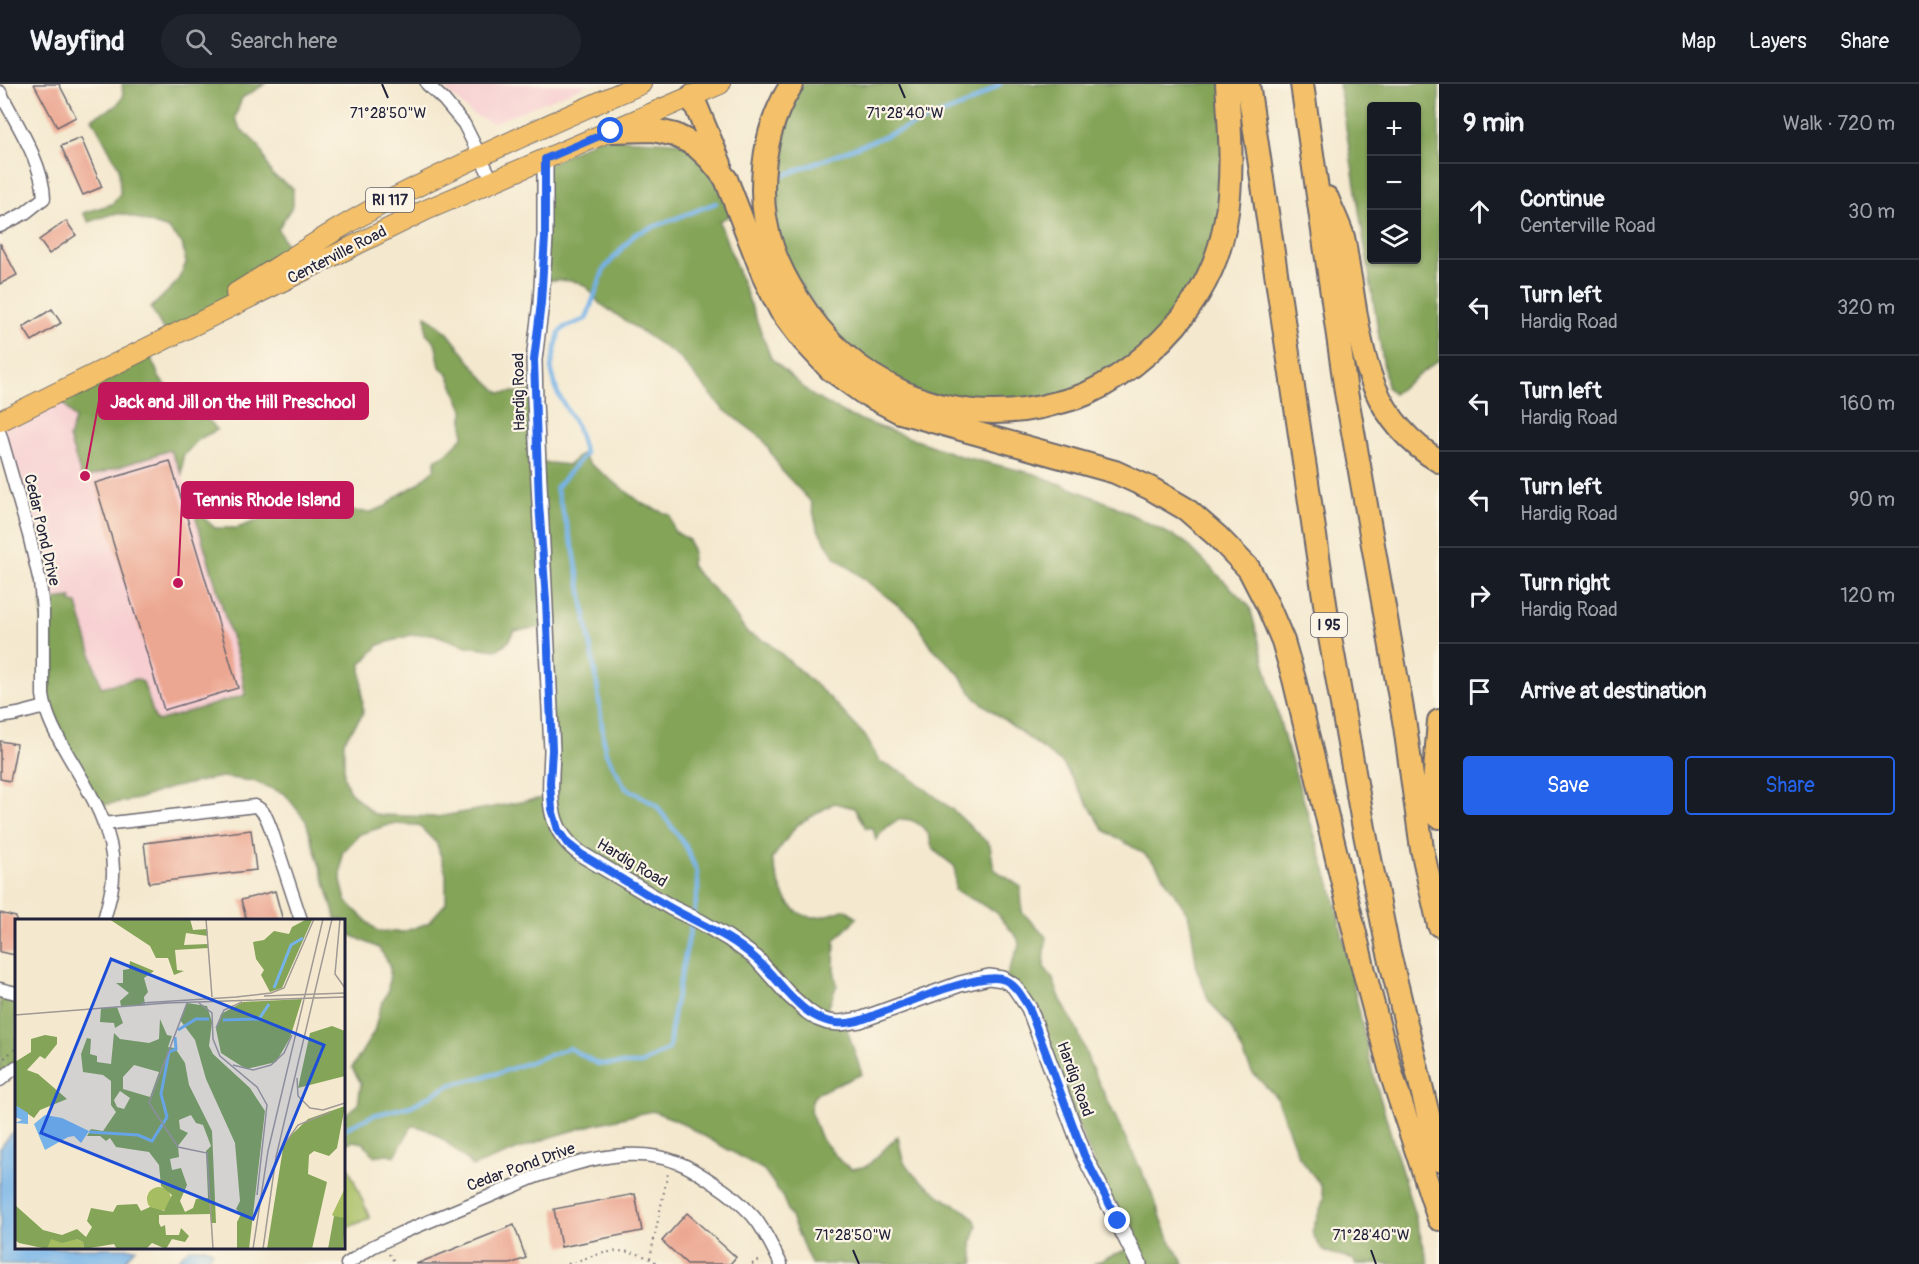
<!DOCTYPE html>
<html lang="en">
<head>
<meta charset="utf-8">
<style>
  :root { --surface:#171b24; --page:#20242c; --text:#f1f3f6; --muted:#9ea1a6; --line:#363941; --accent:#2563eb }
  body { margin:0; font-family:Pangolin,sans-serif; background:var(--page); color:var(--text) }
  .controls { position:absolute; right:18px; top:18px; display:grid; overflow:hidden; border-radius:6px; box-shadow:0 2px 4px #0004 }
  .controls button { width:54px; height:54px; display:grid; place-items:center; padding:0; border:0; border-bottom:2px solid var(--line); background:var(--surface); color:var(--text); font:30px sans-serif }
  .stop { position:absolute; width:18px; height:18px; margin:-14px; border:4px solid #2563eb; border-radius:50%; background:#fff }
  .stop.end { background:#2563eb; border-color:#fff; box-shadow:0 2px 6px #0008 }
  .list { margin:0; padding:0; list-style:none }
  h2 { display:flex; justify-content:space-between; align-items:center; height:78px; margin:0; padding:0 24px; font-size:26px }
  h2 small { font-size:20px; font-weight:400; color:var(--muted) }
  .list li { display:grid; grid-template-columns:39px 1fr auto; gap:18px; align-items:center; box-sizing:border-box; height:96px; padding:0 24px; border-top:2px solid var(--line) }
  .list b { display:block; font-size:22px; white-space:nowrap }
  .list p { margin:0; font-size:20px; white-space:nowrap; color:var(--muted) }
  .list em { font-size:20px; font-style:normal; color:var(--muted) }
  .actions { display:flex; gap:12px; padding:18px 24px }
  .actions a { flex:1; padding:14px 0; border:2px solid var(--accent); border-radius:6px; text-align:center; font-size:21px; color:var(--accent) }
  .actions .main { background:var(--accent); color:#fff }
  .icon { flex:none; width:33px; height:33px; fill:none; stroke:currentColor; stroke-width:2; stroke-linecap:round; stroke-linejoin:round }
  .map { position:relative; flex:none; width:1439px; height:1180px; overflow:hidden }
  header { display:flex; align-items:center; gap:36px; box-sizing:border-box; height:84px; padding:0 30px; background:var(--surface); border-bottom:2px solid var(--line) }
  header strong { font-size:28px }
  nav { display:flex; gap:33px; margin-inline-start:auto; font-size:21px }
  .search { width:420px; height:54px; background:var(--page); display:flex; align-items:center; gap:15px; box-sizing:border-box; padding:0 21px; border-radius:33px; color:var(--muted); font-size:22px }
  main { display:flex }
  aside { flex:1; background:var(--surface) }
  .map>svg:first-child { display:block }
</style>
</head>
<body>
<header>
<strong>Wayfind</strong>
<div class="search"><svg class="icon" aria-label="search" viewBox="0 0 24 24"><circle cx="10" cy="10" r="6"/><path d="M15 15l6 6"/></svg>Search here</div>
<nav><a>Map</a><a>Layers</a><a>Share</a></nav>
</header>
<main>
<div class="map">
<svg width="1439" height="1180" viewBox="0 0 1439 1180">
  <rect width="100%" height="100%" fill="#fcf5e5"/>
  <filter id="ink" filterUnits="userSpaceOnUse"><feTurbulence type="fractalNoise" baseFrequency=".0167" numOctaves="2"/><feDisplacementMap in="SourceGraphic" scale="12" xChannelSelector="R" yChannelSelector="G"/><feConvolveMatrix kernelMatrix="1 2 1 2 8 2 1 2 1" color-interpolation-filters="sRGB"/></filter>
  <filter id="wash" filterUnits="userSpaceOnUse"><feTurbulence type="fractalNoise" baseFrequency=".008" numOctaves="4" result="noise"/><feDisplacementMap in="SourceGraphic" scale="24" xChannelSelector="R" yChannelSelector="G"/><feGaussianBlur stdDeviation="1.35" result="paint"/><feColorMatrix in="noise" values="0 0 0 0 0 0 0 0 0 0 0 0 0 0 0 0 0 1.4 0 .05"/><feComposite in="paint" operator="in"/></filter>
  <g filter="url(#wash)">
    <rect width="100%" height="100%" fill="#f4e9cf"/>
    <path fill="#f7cfd2" d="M 441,0 L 589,0 L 493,39 L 473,31 L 446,6 Z
      M 56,309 L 75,335 L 89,393 L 171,366 L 182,390 L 193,424 L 242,589 L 245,611 L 158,637 L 155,634 L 143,598 L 136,595 L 102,604 L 77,520 L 42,517 L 0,349 L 11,330 Z"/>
    <path fill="#a6bd62" stroke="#64704e" stroke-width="1.5" d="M 344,1073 L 370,1134 L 344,1145 Z"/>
    <path fill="#84a458" stroke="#53634a" stroke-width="1.5" fill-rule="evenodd" d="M 122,0 L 265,0 L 242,14 L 235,34 L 241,45 L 259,62 L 272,91 L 293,104 L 293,121 L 278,145 L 291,170 L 304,184 L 167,252 L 151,224 L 177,198 L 186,179 L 182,159 L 168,145 L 124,130 L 113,130 L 89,138 L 83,129 L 112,120 L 120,110 L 119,84 L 92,34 L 116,22 L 123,13 Z
      M 792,0 L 1226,0 L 1226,132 L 1176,244 L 1066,316 L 938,320 L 848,274 L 773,158 L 765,93 Z
      M 1339,0 L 1439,0 L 1439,276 L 1393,310 L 1387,303 ZM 1372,22 L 1416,22 L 1416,176 L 1372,176 Z
      M 599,54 L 694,59 L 733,130 L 719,137 L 771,274 L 813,312 L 850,332 L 960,372 L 1035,390 L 1113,421 L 1185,458 L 1250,523 L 1285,657 L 1334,812 L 1372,986 L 1429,1180 L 1355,1180 L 1354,1176 C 1332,1169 1321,1172 1312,1148 L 1324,1114 L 1321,1102 L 1298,1071 L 1276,1013 L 1252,988 L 1231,943 L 1209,917 L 1197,886 L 1191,842 L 1188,830 L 1156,781 L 1143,769 L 1104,746 L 1063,680 L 975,614 L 959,590 L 932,563 L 913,533 L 834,472 L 817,444 L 811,418 L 782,387 L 762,354 L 723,325 L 679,273 L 599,219 C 583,193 575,197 546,196 L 545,82 Z
      M 426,231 L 448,249 L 480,290 L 500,309 L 533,307 L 541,378 L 569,381 L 581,370 L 589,379 L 643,420 L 670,431 L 674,447 L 689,456 L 693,469 L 691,480 L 695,487 L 725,517 L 747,549 L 769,559 L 829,613 L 866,653 L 879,677 L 907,691 L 954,727 L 990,761 L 994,785 L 1021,803 L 1022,828 L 1046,853 L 1044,883 L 1052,893 L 1061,916 L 1078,948 L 1090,980 L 1151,1107 L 1170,1157 L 1181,1173 L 1184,1180 L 1093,1180 L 1130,1164 L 1025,916 L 1006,894 L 1019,861 L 1018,855 L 996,828 L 955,806 L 955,783 C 949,777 938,771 933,764 C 930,759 930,751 926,747 C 907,725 889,737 876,756 L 873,744 L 866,744 L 854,724 L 834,719 L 796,742 L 772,775 C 778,797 785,831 813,833 C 823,834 836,828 846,825 L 857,834 L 835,856 L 834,885 L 837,901 L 825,931 L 845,939 L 862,990 L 818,1009 L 813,1014 L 810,1026 L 820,1053 L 842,1079 L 852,1085 L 867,1082 L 898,1052 L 903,1077 L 915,1092 L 943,1114 L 966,1127 L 975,1136 L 977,1142 L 972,1158 L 974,1180 L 811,1180 L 781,1110 L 764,1086 L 676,1036 L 652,1027 L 596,1040 L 548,1054 L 472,1083 L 468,1077 C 452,1064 434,1043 412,1042 L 395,1072 L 387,1070 L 374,1072 L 364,1059 L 353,1057 L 344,1060 L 344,1031 L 358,1021 L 361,999 L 352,984 L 374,948 L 380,924 L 388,907 L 390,887 L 390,881 L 379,864 L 344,848 L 344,836 L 336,835 L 306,737 L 285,710 L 253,697 L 221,693 L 170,704 L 138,715 L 97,722 L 44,622 L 42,517 L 72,514 L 70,518 L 77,520 L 101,603 L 136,595 L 143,598 L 155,634 L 158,637 L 245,611 L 242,589 L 193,424 L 215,444 L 237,444 L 262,435 L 283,414 L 307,414 L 326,410 L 347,427 L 371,428 L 386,422 L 397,412 L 418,400 L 435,384 L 435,376 L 446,370 L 463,353 L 463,326 L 448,290 L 440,283 L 435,258 L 426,249 ZM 545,543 L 549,713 L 437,733 L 380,731 L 372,729 L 349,706 L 344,692 L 344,657 L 363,630 L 361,580 L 379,561 L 411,551 L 433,550 L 466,562 L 496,566 L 507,559 L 514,547 ZM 392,740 L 418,741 L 437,760 L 446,790 L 446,819 L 428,839 L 403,848 L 377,847 L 346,817 L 341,797 L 342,769 L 360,750 Z
      M 147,264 L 160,295 L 191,325 L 211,338 L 217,346 L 199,355 L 183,372 L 182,390 L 170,366 L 89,393 L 81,391 L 69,354 L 75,335 L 56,309 Z
      M 0,904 L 16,908 L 16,981 L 0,994 Z"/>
    <path fill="#75b3e8" stroke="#4c6a92" stroke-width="1.5" d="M 12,1049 L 16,1049 L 16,1164 L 136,1164 L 122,1180 L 0,1180 L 0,1064 Z
      M 189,1164 L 208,1164 L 213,1168 L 203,1180 L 174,1180 Z"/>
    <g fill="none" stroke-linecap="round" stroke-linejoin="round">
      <path stroke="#75b3e8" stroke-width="4.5" d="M 772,96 L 970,19 L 1000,0
        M 694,830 L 698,804 L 697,788 L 685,761 L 656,721 L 625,703 L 605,667 L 597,599 L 574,467 L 556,404 L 585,370 L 577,343 L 557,308 L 551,284 L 559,249 L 565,243 L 586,235 L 604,185 L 635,150 L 716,119
        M 344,1045 L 374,1031 L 411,1022 L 450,1001 L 499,989 L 569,964 L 598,980 L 641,980 L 669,965 L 673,930 L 692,838"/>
    </g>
    <g id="blocks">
      <path fill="#eca792" d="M 34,0 L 59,0 L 76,33 L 57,43 Z
        M 81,54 L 102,103 L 83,111 L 61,62 Z
        M 66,137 L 76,151 L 49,170 L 39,156 Z
        M 0,159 L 17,191 L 0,200 Z
        M 52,225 L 61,239 L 32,257 L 23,243 Z
        M 170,377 L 238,604 L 164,626 L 95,399 Z
        M 0,657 L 17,660 L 10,697 L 0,695 Z
        M 251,746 L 256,786 L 149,799 L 144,759 Z
        M 275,807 L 283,837 L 247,837 L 241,816 Z
        M 0,829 L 16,833 L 16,871 L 0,868 Z
        M 635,1110 L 642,1147 L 561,1163 L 554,1125 Z
        M 687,1129 L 736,1173 L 730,1180 L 687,1180 L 662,1157 Z
        M 514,1141 L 526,1174 L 510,1180 L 416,1180 Z"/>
    </g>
  </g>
  <g filter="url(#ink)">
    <use href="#blocks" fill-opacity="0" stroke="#6c686f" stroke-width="1.5"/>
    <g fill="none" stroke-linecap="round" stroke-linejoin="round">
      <defs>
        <path id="minor" d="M 427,0 L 444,16 L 464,40 L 493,98
          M 0,8 C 16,39 43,79 44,114 L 25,129 L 0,142
          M 0,350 L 29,451 L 40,498 L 43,527 L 43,611 C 46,633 57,652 68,671 C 89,707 113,743 113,786 C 114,803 108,820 104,836
          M 0,633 L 18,630 L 45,623
          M 104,740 L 255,722 C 265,727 267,735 271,745 L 301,836
          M 0,905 L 16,909
          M 0,996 L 16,983
          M 347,1180 L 372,1163 L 401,1149 L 519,1100 C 530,1094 541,1091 553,1087 C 591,1073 640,1063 679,1079 C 692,1084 703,1092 715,1100 C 729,1109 742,1120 753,1132 C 766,1147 772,1164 781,1180"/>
        <path id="tertiary" d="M 545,75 L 545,153 L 541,219 L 534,276 L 535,317 L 552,666 C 551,707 543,743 581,770 L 672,824 L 699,837 L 728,854 L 756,874 L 789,911 L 807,927 L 817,934 L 828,938 L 840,939 L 860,936 L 960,900 L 989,893 L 1003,895 L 1014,902 L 1029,924 L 1084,1071 L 1139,1180"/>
        <path id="primary" d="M 236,209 C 291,175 343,139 400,111 C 479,71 560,35 641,0
          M 0,337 L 426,126 L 720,0"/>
        <path id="motorway" d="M 792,0 C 771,32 763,68 763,106 C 763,147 776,181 798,215 C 850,299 944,343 1041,323 C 1056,319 1072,316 1086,310 C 1108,300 1130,285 1148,269 C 1187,235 1216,191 1225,140 C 1234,94 1230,46 1227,0
          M 1248,0 L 1330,553 L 1365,750 L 1388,865 L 1439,1076
          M 1302,0 L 1346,308 L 1405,642 L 1422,765 L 1439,841
          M 692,12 L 720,80
          M 611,47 L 654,46 L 675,51 L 695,61 L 710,75 L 726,95 L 765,195 L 781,227 L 803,256 L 830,285 L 862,308 L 900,328 L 1115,388 L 1150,404 L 1186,425 L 1217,452 L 1249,485 L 1268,522 L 1283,557 L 1294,595 L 1364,887 L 1392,992 L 1439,1135
          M 1327,114 C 1332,127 1339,140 1343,153 C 1346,166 1347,180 1350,194 C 1362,269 1368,334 1439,377
          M 1439,637 L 1434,700 L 1439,733"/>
      </defs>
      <use href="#minor" stroke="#6c686f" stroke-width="15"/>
      <use href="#tertiary" stroke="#6c686f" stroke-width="18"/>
      <use href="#primary" stroke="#6c686f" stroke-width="22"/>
      <use href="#motorway" stroke="#6c686f" stroke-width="26"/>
      <path stroke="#6c686f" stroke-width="2" stroke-dasharray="1.5 4.5" stroke-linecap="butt" d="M 0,978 L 16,964
        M 389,1170 L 396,1180
        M 650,1174 L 668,1089
        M 568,1180 C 601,1169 626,1158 658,1180
        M 752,1180 L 763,1175"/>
      <use href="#minor" stroke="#fff" stroke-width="12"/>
      <use href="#tertiary" stroke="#fff" stroke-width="15"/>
      <use href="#primary" stroke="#f4c16a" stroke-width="20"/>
      <use href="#motorway" stroke="#f4c16a" stroke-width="22"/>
    </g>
  </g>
  <g fill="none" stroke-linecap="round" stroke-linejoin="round" filter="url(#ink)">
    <path stroke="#2563eb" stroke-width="8" d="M 611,47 L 545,75 L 545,153 L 541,219 L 534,276 L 539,419 L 546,516 L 552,666 L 550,699 L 552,725 L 558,746 L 567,759 L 581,770 C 611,788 640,807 671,824 C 700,840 731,852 756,875 C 782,897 799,934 836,939 C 852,941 866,934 880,929 C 905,920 983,886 1005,896 C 1017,902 1022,913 1029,924 L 1084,1071 L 1118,1137"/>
  </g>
  <path fill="none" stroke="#22223b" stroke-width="2" d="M 382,0 L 388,14M 899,0 L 905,14M 853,1166 L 859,1180M 1371,1166 L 1376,1180"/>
  <g text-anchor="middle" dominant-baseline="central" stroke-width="4.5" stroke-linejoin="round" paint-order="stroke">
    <g fill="#fcf5e5" stroke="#63616e" stroke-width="1.5">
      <rect x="366" y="104" width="48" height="24" rx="4.5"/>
      <rect x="1311" y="529" width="36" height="24" rx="4.5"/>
    </g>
    <g font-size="15" font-weight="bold" fill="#22223b">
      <text x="390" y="116">RI 117</text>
      <text x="1329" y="541">I 95</text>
    </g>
    <g font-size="16" fill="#22223b" stroke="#fcf5e5">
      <text transform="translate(337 171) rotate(-27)">Centerville Road</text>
      <text transform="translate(519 308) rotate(-91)">Hardig Road</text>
      <text transform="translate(42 446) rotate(77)">Cedar Pond Drive</text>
      <text transform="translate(632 779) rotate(31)">Hardig Road</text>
      <text transform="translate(1075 995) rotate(70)">Hardig Road</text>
      <text transform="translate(521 1083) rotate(-20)">Cedar Pond Drive</text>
    </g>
  </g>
  <g transform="translate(15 835)">
    <rect width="330" height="330" fill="#f4e9cf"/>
    <path d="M132 280a12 12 0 1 1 24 0a12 12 0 1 1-24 0ZM 330,269 L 330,299 L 327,301 L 317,296 ZM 35,320 L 62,320 L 68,323 L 69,330 L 32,330 Z" fill="#a6bd62"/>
    <path d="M 94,0 L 175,0 L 178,11 L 192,10 L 193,17 L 171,14 L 169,26 L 193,25 L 193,29 L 160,31 L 162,51 L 169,52 L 159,56 L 153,39 L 141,39 L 135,27 ZM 292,0 L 297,1 L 267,69 L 255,73 L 246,56 L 249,51 L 241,40 L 238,23 L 249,21 L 259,12 L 274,15 L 277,8 ZM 115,42 L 139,52 L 129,59 L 133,73 L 129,78 L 130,86 L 106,87 L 105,82 L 114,74 L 101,64 L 108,64 L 108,51 L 114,50 ZM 287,80 L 275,119 L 261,143 L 231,150 L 206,134 L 201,110 L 206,95 L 228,83 ZM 172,84 L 192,87 L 197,103 L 194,127 L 198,135 L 235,169 L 250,192 L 234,330 L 222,330 L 222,303 L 226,295 L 221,290 L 225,282 L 220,224 L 191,160 L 180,121 L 165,101 ZM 102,88 L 108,104 L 100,109 L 99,104 L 85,103 L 86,89 ZM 145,100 L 152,116 L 157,117 L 153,128 L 160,129 L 170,144 L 174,166 L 197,212 L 201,304 L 196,304 L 195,295 L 144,296 L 144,304 L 146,308 L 150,306 L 151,316 L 164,316 L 166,309 L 174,317 L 170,323 L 157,320 L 151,330 L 137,324 L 131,330 L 102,330 L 99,325 L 69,330 L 68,323 L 62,320 L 47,324 L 36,320 L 32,330 L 4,324 L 0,321 L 0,286 L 28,311 L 47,316 L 62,310 L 71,318 L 77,308 L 72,302 L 76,289 L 98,293 L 102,286 L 122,285 L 126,292 L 135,288 L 149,292 L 157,276 L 146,267 L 144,246 L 134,233 L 101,228 L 95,219 L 91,222 L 85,217 L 72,217 L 76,210 L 88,212 L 101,193 L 96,186 L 96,162 L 88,156 L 68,153 L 66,135 L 72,119 L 76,120 L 75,135 L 82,137 L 82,143 L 96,145 L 99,114 L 105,120 L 134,124 L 144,120 ZM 119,146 L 144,153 L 135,178 L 108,170 L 108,158 ZM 105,172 L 115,179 L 109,190 L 102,188 L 99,181 ZM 176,196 L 181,204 L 188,206 L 196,227 L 191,232 L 193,279 L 181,280 L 178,289 L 170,293 L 165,282 L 172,266 L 166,249 L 157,251 L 155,240 L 164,238 L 163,227 L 173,214 L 165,210 L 164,201 ZM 317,107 L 330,112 L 330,157 L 283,169 L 295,114 ZM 30,116 L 42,118 L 42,125 L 30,140 L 25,137 L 12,151 L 23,155 L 52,180 L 25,191 L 19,199 L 0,186 L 0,143 L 16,133 L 16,120 ZM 330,187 L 322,229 L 314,237 L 299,232 L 294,236 L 293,255 L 312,263 L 297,330 L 252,330 L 269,223 L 293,200 ZM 319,297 L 330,299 L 328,330 L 313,330 Z" fill="#84a458" fill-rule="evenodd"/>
    <path d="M 0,186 L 13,194 L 13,205 L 0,204 L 7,201 L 0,198 ZM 30,196 L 47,199 L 74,212 L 66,224 L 59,217 L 53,218 L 30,231 L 19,205 Z" fill="#75b3e8"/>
    <path fill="none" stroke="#75b3e8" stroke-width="3" d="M 259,69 L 276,26 L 288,19M 208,101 L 244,100 L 254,85M 163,111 L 181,100 L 194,100M 74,213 L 123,216 L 137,222 L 152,198 L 146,175 L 154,133 L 161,130 L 160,118"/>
    <path fill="none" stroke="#a09994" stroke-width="1.5" d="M 191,0 L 197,78M 325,0 L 320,55 L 330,69M 249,77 L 330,74M 221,78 L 256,74 L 269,69 L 299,0M 126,84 L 222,78M 172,84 L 134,184 L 163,228 L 192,234 L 198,330M 184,84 L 197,94 L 198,120 L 205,137 L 242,168 L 252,186 L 242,276M 0,96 L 152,84 L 330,78M 201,109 L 209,91 L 227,83M 218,146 L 238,151 L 256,146 L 269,134 L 277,116M 282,159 L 283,177 L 295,189 L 308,191 L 330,184M 266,230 L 283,206 L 315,193M 238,330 L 253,232 L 308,0M 248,330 L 261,238 L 317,0"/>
    <path fill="#1d4ed8" fill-opacity="0.15" stroke="#1d4ed8" stroke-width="3" d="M 96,40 L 309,126 L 238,300 L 26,214 Z"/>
    <rect width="330" height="330" fill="none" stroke="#22223b" stroke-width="3"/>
  </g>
  <g font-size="15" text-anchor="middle" fill="#22223b" stroke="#fcf5e5" stroke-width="4.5" stroke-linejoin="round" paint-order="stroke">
    <text x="388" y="34">71°28'50"W</text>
    <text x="905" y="34">71°28'40"W</text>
    <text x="853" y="1156">71°28'50"W</text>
    <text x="1371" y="1156">71°28'40"W</text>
  </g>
  <path fill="none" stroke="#c2185b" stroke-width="2" d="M85 392L99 317M178 499L182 416"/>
  <g fill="#c2185b" stroke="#fcf5e5" stroke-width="2">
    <circle cx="85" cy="392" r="6"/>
    <circle cx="178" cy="499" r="6"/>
  </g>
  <g fill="#c2185b" stroke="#c2185b" stroke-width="2">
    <rect x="99" y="299" width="269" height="36" rx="6"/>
    <rect x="182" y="398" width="171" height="36" rx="6"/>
  </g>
  <g font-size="18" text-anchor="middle" font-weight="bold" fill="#fff">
    <text x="233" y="324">Jack and Jill on the Hill Preschool</text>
    <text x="267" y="422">Tennis Rhode Island</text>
  </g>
</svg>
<div class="controls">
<button>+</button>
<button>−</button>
<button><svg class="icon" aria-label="layers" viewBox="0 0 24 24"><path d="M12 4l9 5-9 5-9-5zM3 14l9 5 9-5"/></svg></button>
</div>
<div class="stop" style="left:611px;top:47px"></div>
<div class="stop end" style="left:1118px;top:1137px"></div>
</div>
<aside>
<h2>9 min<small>Walk · 720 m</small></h2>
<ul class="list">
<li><svg class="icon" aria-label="ahead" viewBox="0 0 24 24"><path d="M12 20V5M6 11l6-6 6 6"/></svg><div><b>Continue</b><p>Centerville Road</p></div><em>30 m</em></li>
<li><svg class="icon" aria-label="left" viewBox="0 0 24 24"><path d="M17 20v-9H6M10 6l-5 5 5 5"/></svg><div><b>Turn left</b><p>Hardig Road</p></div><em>320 m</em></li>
<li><svg class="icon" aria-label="left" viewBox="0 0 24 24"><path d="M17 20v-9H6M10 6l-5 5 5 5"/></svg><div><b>Turn left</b><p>Hardig Road</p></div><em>160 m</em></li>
<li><svg class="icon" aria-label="left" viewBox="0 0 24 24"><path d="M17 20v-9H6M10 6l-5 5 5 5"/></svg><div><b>Turn left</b><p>Hardig Road</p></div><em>90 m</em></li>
<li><svg class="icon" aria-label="right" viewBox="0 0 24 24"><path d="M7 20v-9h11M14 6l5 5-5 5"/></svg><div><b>Turn right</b><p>Hardig Road</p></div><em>120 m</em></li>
<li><svg class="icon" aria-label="arrive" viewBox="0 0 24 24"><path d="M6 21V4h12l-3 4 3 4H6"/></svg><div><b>Arrive at destination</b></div></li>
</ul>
<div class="actions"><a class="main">Save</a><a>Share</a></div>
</aside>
</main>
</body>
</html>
